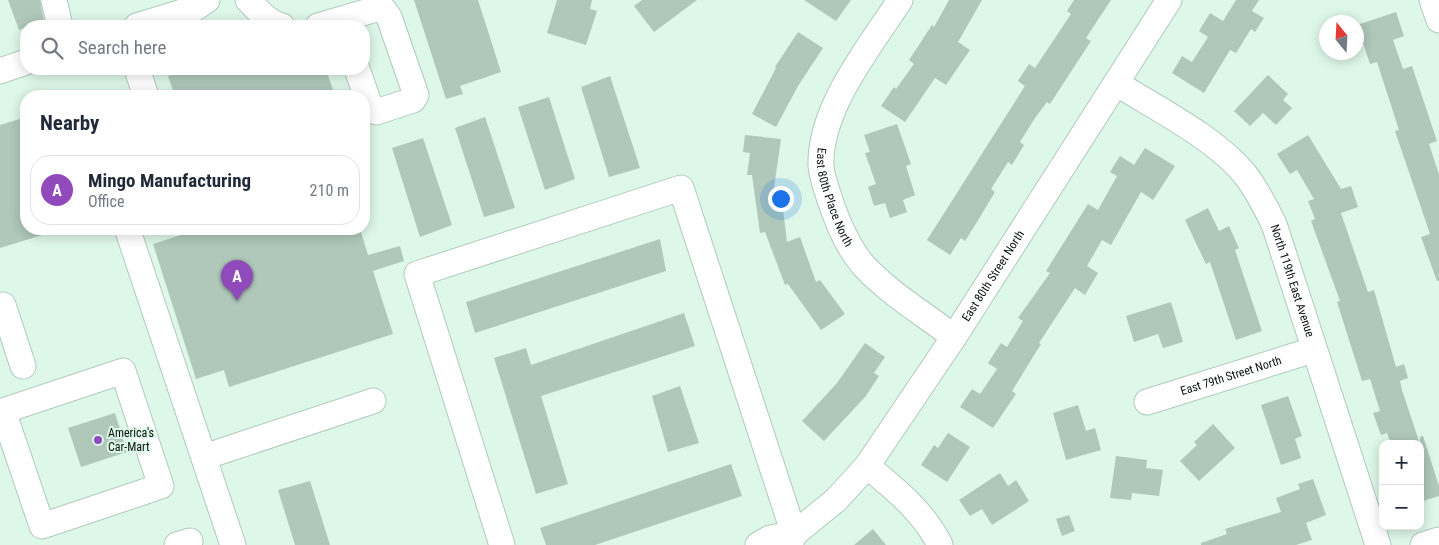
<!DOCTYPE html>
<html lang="en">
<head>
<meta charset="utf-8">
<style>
  :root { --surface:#fff; --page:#f6f6f7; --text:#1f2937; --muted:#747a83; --line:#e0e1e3; --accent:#914abc }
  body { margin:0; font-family:"Roboto Condensed",sans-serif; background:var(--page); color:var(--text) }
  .controls { position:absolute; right:15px; bottom:15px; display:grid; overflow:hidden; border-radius:10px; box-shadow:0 2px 12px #0003 }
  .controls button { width:45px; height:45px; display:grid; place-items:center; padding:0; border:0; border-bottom:1px solid var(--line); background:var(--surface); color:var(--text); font:25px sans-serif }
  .compass { position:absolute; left:1319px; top:15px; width:45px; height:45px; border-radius:50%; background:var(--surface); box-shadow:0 2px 12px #0003; rotate:342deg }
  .you { position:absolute; left:780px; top:198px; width:18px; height:18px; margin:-12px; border:4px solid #fff; border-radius:50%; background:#1a73e8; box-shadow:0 0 0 8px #1a73e833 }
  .badge { display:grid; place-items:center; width:32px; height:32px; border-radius:50%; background:var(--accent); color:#fff; font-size:16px; font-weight:700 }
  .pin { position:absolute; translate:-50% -41px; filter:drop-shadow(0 1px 2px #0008) }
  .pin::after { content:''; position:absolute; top:26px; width:18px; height:15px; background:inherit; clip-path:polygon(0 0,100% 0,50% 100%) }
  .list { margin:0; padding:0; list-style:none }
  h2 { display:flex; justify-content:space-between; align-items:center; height:65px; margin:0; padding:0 20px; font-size:21px }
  h2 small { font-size:16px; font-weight:400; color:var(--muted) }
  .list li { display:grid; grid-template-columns:32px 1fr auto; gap:15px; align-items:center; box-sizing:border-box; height:70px; margin:0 10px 10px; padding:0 10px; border:1px solid var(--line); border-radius:20px }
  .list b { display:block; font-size:19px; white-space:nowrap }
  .list p { margin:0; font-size:16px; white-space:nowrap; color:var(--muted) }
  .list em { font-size:16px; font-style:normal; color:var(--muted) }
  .icon { flex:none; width:28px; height:28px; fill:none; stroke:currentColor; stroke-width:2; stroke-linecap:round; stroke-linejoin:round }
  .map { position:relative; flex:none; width:1439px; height:545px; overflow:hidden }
  .search { position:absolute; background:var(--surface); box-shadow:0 2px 12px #0003; left:20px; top:20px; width:350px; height:55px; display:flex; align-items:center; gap:12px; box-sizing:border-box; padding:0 18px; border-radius:20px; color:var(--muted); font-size:19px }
  .panel { position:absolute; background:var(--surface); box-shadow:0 2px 12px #0003; left:20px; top:90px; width:350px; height:145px; border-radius:20px }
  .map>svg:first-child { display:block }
</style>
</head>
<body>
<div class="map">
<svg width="1439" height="545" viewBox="0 0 1439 545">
  <rect width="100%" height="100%" fill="#ddf7e8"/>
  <path fill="#afc8ba" d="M 8,0 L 40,0 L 44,21 L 19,30 Z
    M 414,0 L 478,0 L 501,72 L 460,86 L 463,94 L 446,99 Z
    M 557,0 L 592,0 L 590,9 L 597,11 L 586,45 L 547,33 Z
    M 642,0 L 697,0 L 654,32 L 634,6 Z
    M 804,0 L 851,0 L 836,21 Z
    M 949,0 L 982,0 L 958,42 L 970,50 L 946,85 L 935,78 L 905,122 L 881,106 L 894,87 L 896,89 L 914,64 L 909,60 L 932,25 L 934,27 Z
    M 1074,0 L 1111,0 L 1086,38 L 1091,41 L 1050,104 L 1047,102 L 1035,118 L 1020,142 L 1024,145 L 1012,165 L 1008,162 L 991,189 L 995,192 L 977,222 L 965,241 L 961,238 L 950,255 L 927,240 L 1025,86 L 1018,81 L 1029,64 L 1035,68 L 1071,14 L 1067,11 Z
    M 1236,0 L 1259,0 L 1252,11 L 1264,18 L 1255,32 L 1251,29 L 1236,53 L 1230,50 L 1204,93 L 1172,73 L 1182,56 L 1192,62 L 1208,37 L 1199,31 L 1210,13 L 1223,21 Z
    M 1396,12 L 1404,36 L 1393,40 L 1403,69 L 1412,66 L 1437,141 L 1429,144 L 1439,174 L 1439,281 L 1437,281 L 1421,237 L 1430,234 L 1395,131 L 1399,130 L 1377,62 L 1370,64 L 1357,25 Z
    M 798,32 L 823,48 L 798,86 L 776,127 L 752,114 L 776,68 L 775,67 Z
    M 188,69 L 200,69 L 201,73 L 213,69 L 326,69 L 335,96 L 175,96 L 168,76 Z
    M 1268,75 L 1288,94 L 1283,100 L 1292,108 L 1276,125 L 1263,113 L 1250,126 L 1234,111 Z
    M 610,76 L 640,168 L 609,177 L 581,87 Z
    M 549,97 L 575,179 L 545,190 L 518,107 Z
    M 26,117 L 26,229 L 52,229 L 52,232 L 0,248 L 0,125 Z
    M 485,117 L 515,208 L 484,217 L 455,128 Z
    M 897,124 L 911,164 L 906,166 L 915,195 L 903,200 L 907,212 L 890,218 L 885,203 L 874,206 L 868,187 L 876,184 L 865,153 L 870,152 L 864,135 Z
    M 745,135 L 781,139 L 774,188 L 785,187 L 788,209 L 783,209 L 787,242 L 800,237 L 816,282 L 820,280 L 845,314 L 821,330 L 788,284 L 785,285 L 765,232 L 760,233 L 752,175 L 747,175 L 750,153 L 743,152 Z
    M 1308,135 L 1341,189 L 1351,186 L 1358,207 L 1341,213 L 1368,292 L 1374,290 L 1396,367 L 1404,364 L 1408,378 L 1400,381 L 1402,390 L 1420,444 L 1420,437 L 1423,436 L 1439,486 L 1439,496 L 1420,502 L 1420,444 L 1391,444 L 1387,433 L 1381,435 L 1373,413 L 1380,411 L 1370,379 L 1362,381 L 1337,302 L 1340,301 L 1311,221 L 1315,219 L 1308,201 L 1314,199 L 1297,170 L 1290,174 L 1277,154 Z
    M 423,138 L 452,225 L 420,237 L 392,148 Z
    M 1145,148 L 1175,166 L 1153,200 L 1141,192 L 1111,245 L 1102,240 L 1087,266 L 1098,273 L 1085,295 L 1075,288 L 1039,343 L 1041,344 L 1012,391 L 1016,394 L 993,428 L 960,407 L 972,389 L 980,394 L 997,369 L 988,363 L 1001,343 L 1007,347 L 1023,321 L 1018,318 L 1050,273 L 1046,271 L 1088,204 L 1098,210 L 1117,176 L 1110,172 L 1120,156 L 1134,165 Z
    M 1208,208 L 1219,231 L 1229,226 L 1239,248 L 1235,250 L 1262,331 L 1236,340 L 1210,262 L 1206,264 L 1185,220 Z
    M 179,229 L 360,229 L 368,255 L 400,246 L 404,261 L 373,271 L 393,334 L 229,387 L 224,370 L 196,379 L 153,244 L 181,235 Z
    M 660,239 L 666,271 L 475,333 L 466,302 Z
    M 1171,302 L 1183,342 L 1163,348 L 1158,334 L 1134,342 L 1126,316 Z
    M 684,313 L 695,346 L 541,396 L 568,484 L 536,494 L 494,358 L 526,348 L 531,365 Z
    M 865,343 L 885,357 L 874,373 L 879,376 L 866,396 L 824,441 L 802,421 L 837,383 Z
    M 680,386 L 699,443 L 668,452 L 652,396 Z
    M 1288,396 L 1302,436 L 1295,439 L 1301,458 L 1281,465 L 1261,405 Z
    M 1078,405 L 1086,431 L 1095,428 L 1101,450 L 1066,460 L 1053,413 Z
    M 115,413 L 127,452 L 81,467 L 68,428 Z
    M 1213,424 L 1235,448 L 1199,481 L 1180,461 L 1197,445 L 1194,442 Z
    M 948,433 L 970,447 L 947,482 L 921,465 L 934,445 L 938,448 Z
    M 1116,456 L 1147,460 L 1146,468 L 1163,470 L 1159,496 L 1132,493 L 1131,500 L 1110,498 Z
    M 731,464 L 742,496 L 595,545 L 546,545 L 540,528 Z
    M 1000,473 L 1008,486 L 1016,480 L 1029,501 L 992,525 L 982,509 L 970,516 L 959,500 Z
    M 1313,479 L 1326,515 L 1306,523 L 1312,540 L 1296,545 L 1201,545 L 1201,543 L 1227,534 L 1225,529 L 1281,512 L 1276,498 L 1300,489 L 1298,484 Z
    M 310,481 L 330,545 L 295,545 L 278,490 Z
    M 1069,515 L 1075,531 L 1062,536 L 1056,519 Z
    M 873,529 L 886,545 L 854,545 Z"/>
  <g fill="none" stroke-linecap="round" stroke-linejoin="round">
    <defs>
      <g id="minor">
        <path d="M 54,0 L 60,26"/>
        <path d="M 248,0 C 258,10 268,23 282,26"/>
        <path id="s1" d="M 900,0 C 870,47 819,108 821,166 C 822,179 828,193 832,206 C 840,228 849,249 864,266 C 890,294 924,314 954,337"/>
        <path d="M 1432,0 L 1439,20"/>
        <path d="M 137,26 L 195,8 L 207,0"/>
        <path d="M 318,26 L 376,9 L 384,10 L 389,17 L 416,95 L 413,100 L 376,112 L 371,109 L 357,69"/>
        <path d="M 137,69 L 146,96"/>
        <path d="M 0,71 L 26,62"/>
        <path id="s2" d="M 1116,83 C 1157,109 1218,139 1247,177 C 1258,192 1266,208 1274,224 L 1378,545"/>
        <path d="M 128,231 L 233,545"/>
        <path d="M 0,306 L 3,305 L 23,366"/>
        <path d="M 123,371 L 161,486 L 42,526 L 3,411 Z"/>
        <path id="s3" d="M 1147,402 L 1313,350"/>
        <path d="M 204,457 L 373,401"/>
        <path d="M 867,466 C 895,489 924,512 940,545"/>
        <path d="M 177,545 L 190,541"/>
        <path d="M 502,545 L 417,274 L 681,188 L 794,534"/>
        <path d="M 758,545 L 770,538 L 794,534"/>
        <path id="s4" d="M 790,545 L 794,534 L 836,500 L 867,466 L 954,337 L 1169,0"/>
        <path d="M 1423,545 L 1439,540"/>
      </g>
    </defs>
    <use href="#minor" stroke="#b0cabb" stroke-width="27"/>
    <use href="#minor" stroke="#fff" stroke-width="25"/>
  </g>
  <circle fill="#914abc" stroke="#ddf7e8" stroke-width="2" cx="98" cy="440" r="5"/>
  <g text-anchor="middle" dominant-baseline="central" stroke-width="4" stroke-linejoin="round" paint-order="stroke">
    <g font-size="12" fill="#0a130e" stroke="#ddf7e8">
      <text stroke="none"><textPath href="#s1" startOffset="220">East 80th Place North</textPath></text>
      <text stroke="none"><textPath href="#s4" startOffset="340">East 80th Street North</textPath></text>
      <text stroke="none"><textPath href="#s2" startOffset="276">North 119th East Avenue</textPath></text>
      <text stroke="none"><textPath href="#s3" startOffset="88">East 79th Street North</textPath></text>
    </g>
    <g font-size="12" fill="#0a130e" stroke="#ddf7e8" text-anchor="start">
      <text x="108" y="433">America's<tspan x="108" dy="14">Car-Mart</tspan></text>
    </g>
  </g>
</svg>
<div class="controls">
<button>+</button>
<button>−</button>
</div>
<svg class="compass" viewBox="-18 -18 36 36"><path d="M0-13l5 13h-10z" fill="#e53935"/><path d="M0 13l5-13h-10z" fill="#747a83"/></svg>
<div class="you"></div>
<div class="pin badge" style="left:237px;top:301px">A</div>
<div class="search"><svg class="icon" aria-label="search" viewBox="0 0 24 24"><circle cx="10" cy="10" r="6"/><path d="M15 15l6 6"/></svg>Search here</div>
<section class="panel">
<h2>Nearby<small></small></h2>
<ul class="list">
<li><span class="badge">A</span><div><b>Mingo Manufacturing</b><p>Office</p></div><em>210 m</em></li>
</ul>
</section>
</div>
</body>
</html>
